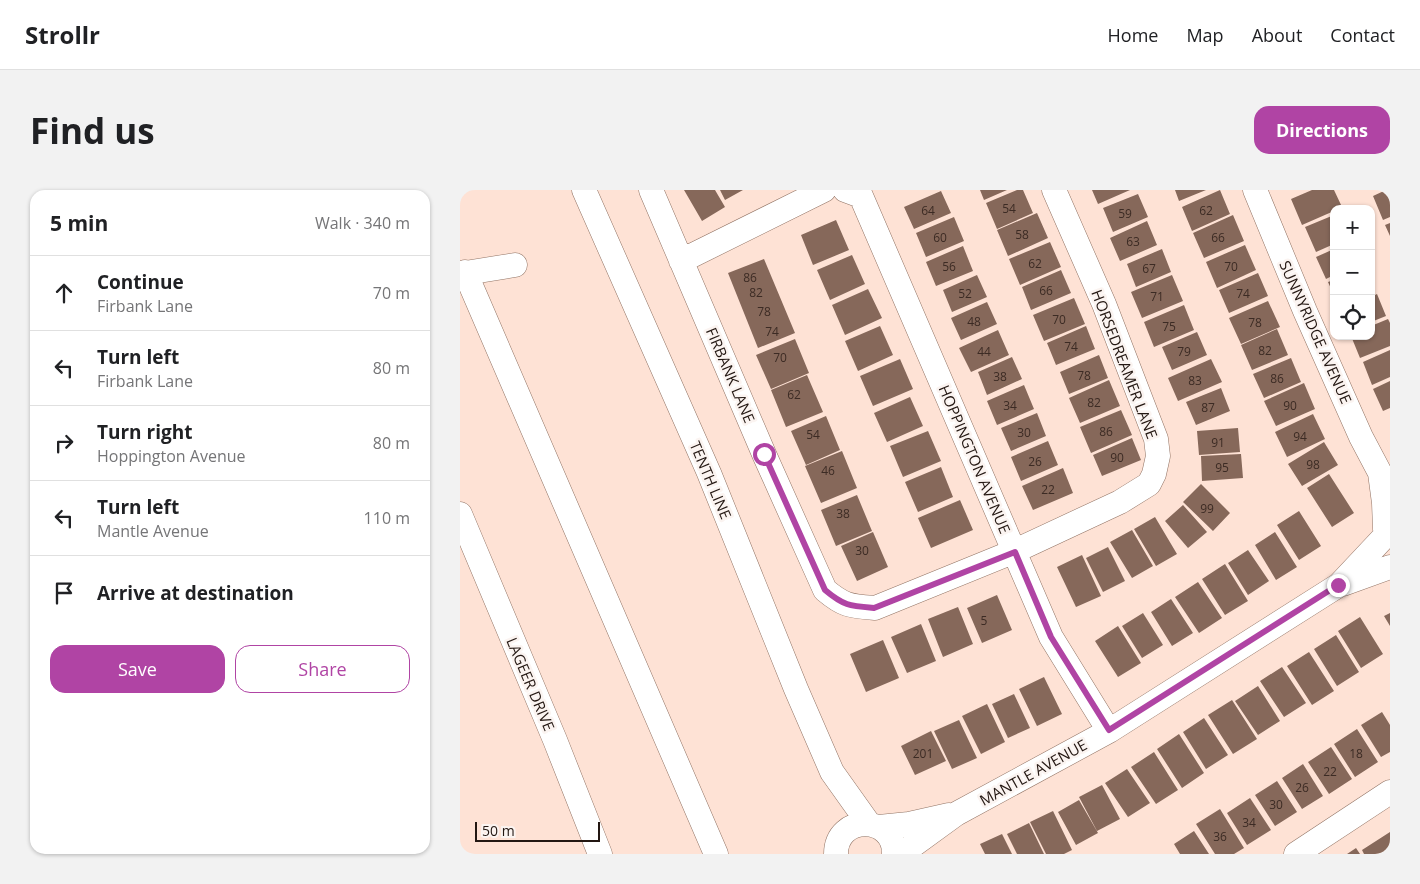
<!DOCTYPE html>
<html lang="en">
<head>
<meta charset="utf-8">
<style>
  :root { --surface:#fff; --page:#f2f2f2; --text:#202124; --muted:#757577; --line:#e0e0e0; --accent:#b044a4 }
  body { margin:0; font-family:"Open Sans",sans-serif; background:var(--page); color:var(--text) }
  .controls { position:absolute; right:15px; top:15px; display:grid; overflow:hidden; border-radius:10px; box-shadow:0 1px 4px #0004 }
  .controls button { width:45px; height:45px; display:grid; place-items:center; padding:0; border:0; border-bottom:1px solid var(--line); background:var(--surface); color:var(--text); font:25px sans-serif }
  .scale { position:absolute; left:15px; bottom:12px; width:125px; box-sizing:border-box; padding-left:5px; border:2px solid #231712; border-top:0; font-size:14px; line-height:18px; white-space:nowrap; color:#231712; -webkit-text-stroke:4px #fbf4f1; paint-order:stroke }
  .stop { position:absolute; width:15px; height:15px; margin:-11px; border:4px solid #b044a4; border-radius:50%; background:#fff }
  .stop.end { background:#b044a4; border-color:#fff; box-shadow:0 1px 5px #0008 }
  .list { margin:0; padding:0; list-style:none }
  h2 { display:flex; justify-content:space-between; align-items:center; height:65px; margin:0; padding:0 20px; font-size:21px }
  h2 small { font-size:16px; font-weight:400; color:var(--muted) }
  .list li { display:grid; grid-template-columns:32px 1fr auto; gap:15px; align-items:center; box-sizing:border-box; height:75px; padding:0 20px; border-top:1px solid var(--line) }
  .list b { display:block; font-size:19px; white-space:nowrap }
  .list p { margin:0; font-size:16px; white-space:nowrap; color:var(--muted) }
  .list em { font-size:16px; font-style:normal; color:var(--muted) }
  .actions { display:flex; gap:10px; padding:15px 20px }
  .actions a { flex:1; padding:11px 0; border:1px solid var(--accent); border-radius:15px; text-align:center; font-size:18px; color:var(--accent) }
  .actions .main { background:var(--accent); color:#fff }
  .icon { flex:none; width:28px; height:28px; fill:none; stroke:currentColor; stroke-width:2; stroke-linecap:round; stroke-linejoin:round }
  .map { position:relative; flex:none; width:930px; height:664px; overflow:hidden; border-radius:15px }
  header { display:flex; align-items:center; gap:30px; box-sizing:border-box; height:70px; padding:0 25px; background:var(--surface); border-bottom:1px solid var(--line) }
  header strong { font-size:24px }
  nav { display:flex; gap:28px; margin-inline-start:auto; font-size:18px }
  .intro { display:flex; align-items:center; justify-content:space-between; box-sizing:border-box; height:120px; padding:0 30px }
  h1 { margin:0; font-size:35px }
  .button { padding:12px 22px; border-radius:15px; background:var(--accent); color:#fff; font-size:18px; font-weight:700 }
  main { display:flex; gap:30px; padding:0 30px }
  aside { flex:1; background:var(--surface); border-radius:15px; box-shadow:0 1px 4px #0004 }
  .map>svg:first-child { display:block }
</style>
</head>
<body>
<header>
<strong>Strollr</strong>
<nav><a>Home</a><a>Map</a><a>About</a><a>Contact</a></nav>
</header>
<div class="intro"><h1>Find us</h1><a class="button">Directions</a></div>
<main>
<aside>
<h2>5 min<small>Walk · 340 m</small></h2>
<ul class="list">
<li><svg class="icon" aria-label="ahead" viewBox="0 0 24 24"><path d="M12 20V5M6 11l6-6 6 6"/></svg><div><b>Continue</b><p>Firbank Lane</p></div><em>70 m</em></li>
<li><svg class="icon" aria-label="left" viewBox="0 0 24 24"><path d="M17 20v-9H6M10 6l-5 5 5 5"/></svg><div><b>Turn left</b><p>Firbank Lane</p></div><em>80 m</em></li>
<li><svg class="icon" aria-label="right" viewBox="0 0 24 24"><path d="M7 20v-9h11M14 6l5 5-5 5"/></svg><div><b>Turn right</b><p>Hoppington Avenue</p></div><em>80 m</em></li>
<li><svg class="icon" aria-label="left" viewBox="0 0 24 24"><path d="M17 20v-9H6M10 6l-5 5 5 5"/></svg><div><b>Turn left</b><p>Mantle Avenue</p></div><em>110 m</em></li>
<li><svg class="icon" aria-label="arrive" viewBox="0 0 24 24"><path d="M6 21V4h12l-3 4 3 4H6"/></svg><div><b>Arrive at destination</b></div></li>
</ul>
<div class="actions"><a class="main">Save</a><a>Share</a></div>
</aside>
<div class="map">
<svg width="930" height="664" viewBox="0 0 930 664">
  <rect width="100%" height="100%" fill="#fee2d5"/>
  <path fill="#86685a" d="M 224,0 L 255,0 L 265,17 L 242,31 Z
    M 260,0 L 283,0 L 265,10 Z
    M 520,0 L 547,0 L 524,10 Z
    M 557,0 L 563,0 L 573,23 L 537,39 L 526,13 Z
    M 632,0 L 670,0 L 638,14 Z
    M 715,0 L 746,0 L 719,11 Z
    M 760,0 L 770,24 L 732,41 L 722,17 Z
    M 852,0 L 874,0 L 882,17 L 874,19 L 874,21 L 842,35 L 831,9 Z
    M 926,0 L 930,0 L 930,27 L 923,30 L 913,6 Z
    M 481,1 L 491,23 L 454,39 L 444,17 Z
    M 678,4 L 688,27 L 653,42 L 643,18 Z
    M 577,23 L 588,48 L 548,66 L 537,40 Z
    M 773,25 L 784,51 L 744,68 L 733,43 Z
    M 874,25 L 874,54 L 856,62 L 845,37 Z
    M 494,27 L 504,51 L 466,67 L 456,43 Z
    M 376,30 L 389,60 L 353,75 L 341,45 Z
    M 687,31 L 697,55 L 660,71 L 650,48 Z
    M 930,33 L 930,46 L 925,35 Z
    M 590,52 L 601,77 L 560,95 L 549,69 Z
    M 785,55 L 796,80 L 757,98 L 746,72 Z
    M 503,56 L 513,81 L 476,96 L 466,72 Z
    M 702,59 L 711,82 L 676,97 L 667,74 Z
    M 874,59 L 874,85 L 866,89 L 856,67 Z
    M 392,65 L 405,94 L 370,110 L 357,80 Z
    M 304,69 L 335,143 L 298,158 L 268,83 Z
    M 601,80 L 611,103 L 571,120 L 562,97 Z
    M 798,83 L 808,106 L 769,123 L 759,100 Z
    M 517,85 L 527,107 L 492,122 L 483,100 Z
    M 712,85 L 723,111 L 682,128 L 671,102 Z
    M 874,90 L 874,105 L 868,92 Z
    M 408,99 L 422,128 L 385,145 L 372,115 Z
    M 917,104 L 926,126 L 911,132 L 911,107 Z
    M 614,108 L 625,134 L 584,151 L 573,125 Z
    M 808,111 L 820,137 L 781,154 L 769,128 Z
    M 527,112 L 537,134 L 501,150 L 491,128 Z
    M 724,115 L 734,140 L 694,157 L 684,132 Z
    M 928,129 L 930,133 L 930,156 L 900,168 L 891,146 L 911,146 L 911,136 Z
    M 420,136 L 433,165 L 398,181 L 385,151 Z
    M 626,136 L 635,159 L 596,175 L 587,153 Z
    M 817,139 L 828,165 L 792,180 L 781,155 Z
    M 538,140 L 549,165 L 511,182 L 499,158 Z
    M 737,142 L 747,165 L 712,180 L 702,157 Z
    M 335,149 L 349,183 L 311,199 L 296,165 Z
    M 930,160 L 930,187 L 912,195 L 903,172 Z
    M 639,165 L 648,188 L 609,204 L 600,182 Z
    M 552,167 L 562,189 L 527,205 L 518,182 Z
    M 831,168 L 841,192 L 804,208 L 793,184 Z
    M 440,169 L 453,199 L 413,216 L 400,186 Z
    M 751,169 L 762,192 L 718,211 L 708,188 Z
    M 347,185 L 363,222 L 326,237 L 311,200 Z
    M 649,190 L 660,216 L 620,233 L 609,208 Z
    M 930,191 L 930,218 L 923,221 L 913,199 Z
    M 844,193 L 855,219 L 816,236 L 804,211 Z
    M 564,195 L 574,219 L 537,235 L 527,211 Z
    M 761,198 L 770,221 L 736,235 L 726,212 Z
    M 450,207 L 463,236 L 427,252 L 414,223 Z
    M 661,220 L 672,245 L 631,263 L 620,237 Z
    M 577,223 L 586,246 L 551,261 L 541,238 Z
    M 853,224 L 865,249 L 827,267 L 815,242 Z
    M 366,226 L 380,260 L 346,275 L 331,241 Z
    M 778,238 L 780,262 L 739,265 L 737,241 Z
    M 468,241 L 481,271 L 443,287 L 430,256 Z
    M 672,248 L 681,270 L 642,286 L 633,265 Z
    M 588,251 L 598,275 L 561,291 L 551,267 Z
    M 864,252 L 878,275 L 842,296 L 828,274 Z
    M 382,261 L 397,298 L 361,313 L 345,276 Z
    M 781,264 L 783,288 L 742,291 L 741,266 Z
    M 481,277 L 493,307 L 458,322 L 445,292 Z
    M 603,278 L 613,303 L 573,320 L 562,296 Z
    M 869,284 L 894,323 L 872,337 L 847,298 Z
    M 741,294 L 770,323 L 753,341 L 723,312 Z
    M 397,305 L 412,341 L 376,356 L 361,320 Z
    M 500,310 L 513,340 L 471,358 L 458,328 Z
    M 723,315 L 747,342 L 728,358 L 705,331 Z
    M 839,321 L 861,356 L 839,370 L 817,335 Z
    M 695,327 L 717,364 L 696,376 L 674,339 Z
    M 672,340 L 693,376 L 672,388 L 650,352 Z
    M 413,342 L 428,377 L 397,391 L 381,356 Z
    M 815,342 L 837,377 L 816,390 L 795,355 Z
    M 648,357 L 665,391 L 643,402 L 626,368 Z
    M 788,360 L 809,391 L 788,405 L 768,373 Z
    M 622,365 L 641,406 L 616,417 L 597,377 Z
    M 765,374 L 788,411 L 765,425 L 742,389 Z
    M 738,392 L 762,428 L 739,443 L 715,407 Z
    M 537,405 L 552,440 L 522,453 L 507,418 Z
    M 711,409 L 733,443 L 712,456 L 691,422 Z
    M 498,417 L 513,454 L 483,467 L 468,429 Z
    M 683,423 L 703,455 L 682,468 L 662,436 Z
    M 930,423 L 930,436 L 924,426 Z
    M 900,427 L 923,464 L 901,478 L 878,441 Z
    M 461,434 L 476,471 L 447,483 L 431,447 Z
    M 658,436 L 681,473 L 658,487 L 635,451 Z
    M 876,445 L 899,482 L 877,496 L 854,459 Z
    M 423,450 L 439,488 L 406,502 L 390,464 Z
    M 849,462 L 874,501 L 852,515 L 827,476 Z
    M 822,477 L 846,513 L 824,527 L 800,491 Z
    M 584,487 L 602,524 L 577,536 L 559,499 Z
    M 798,496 L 820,531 L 798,545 L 775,511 Z
    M 554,504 L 570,538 L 548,548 L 532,514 Z
    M 772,510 L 797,549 L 773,564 L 748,525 Z
    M 527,514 L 545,552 L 521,564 L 502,526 Z
    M 922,522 L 930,535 L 930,562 L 921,567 L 901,535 Z
    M 744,528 L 768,565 L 746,579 L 723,542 Z
    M 499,530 L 517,568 L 492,579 L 474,541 Z
    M 897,539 L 918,572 L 895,587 L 874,554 Z
    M 471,541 L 486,571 L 455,585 L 441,556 Z
    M 719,544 L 744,583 L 722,598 L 697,559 Z
    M 871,557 L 892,589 L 869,604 L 848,572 Z
    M 694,562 L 718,600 L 696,614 L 671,577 Z
    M 843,574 L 863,606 L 842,619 L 822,588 Z
    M 667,579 L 690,613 L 668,627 L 645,593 Z
    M 817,591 L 837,622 L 815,636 L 795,605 Z
    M 642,595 L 660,629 L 637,641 L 619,607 Z
    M 790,608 L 811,640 L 787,655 L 767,623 Z
    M 619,610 L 638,643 L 616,655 L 598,622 Z
    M 760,619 L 784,658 L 774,664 L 755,664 L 736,634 Z
    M 593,621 L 612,660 L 604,664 L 586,664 L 570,632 Z
    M 569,633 L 584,664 L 557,664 L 547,644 Z
    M 734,641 L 749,664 L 720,664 L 714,654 Z
    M 930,642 L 930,664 L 904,664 L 902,660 Z
    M 542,644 L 552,664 L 525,664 L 520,654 Z
    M 896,658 L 900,664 L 887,664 Z"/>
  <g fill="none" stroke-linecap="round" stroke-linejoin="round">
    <defs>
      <path id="minor" d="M 124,0 L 249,283 L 336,499 L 372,582 L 409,634
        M 191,0 L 304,264 L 365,400 C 384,416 390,416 415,418 L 555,361 L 660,312 L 689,294 L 694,284 L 698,266 L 696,249 L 644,114 L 594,0
        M 385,0 L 401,6 L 591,447 L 649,541
        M 795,0 L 845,121 L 901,247 L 920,283 L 924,313 L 925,339
        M 221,71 L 364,0
        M 5,82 L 256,664
        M 0,84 L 55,75
        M 0,324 L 95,550 L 140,664
        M 883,394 L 930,377
        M 419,637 L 449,634 L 489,625
        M 376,664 C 376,624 435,625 434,664
        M 441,664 L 496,624 L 649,541 L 879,395 L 925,346
        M 836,664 L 930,602"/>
    </defs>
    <use href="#minor" stroke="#917364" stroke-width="25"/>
    <use href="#minor" stroke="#fff" stroke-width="24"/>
  </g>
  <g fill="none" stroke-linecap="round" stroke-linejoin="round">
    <path stroke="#b044a4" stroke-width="6" d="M 304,264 L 365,400 C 384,416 390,416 414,418 L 555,362 L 591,447 L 649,540 L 878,395"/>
  </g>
  <g text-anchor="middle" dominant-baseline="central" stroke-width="5" stroke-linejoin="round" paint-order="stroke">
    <g font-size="12" fill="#3c2b24">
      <text x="549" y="18">54</text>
      <text x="468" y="20">64</text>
      <text x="746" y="20">62</text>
      <text x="665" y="23">59</text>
      <text x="562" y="44">58</text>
      <text x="480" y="47">60</text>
      <text x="758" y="47">66</text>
      <text x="673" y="51">63</text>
      <text x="575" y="73">62</text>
      <text x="489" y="76">56</text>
      <text x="771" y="76">70</text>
      <text x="689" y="78">67</text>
      <text x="290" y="87">86</text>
      <text x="586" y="100">66</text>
      <text x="296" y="102">82</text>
      <text x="505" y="103">52</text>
      <text x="783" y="103">74</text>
      <text x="697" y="106">71</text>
      <text x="304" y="121">78</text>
      <text x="599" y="129">70</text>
      <text x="514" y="131">48</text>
      <text x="795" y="132">78</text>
      <text x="709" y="136">75</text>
      <text x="312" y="141">74</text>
      <text x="611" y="156">74</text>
      <text x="805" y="160">82</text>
      <text x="524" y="161">44</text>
      <text x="724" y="161">79</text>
      <text x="320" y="167">70</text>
      <text x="624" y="185">78</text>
      <text x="540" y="186">38</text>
      <text x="817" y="188">86</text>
      <text x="735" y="190">83</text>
      <text x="334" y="204">62</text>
      <text x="634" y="212">82</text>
      <text x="550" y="215">34</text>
      <text x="830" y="215">90</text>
      <text x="748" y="217">87</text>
      <text x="646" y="241">86</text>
      <text x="564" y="242">30</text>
      <text x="353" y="244">54</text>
      <text x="840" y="246">94</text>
      <text x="758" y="252">91</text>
      <text x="657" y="267">90</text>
      <text x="575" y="271">26</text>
      <text x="853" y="274">98</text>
      <text x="762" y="277">95</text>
      <text x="368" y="280">46</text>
      <text x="588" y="299">22</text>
      <text x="747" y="318">99</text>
      <text x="383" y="323">38</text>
      <text x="402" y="360">30</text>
      <text x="524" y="430">5</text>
      <text x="463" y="563">201</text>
      <text x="896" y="563">18</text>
      <text x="870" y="581">22</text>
      <text x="842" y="597">26</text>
      <text x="816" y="614">30</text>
      <text x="789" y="632">34</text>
      <text x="760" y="646">36</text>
    </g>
    <g font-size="15" fill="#231712" stroke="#fbf4f1">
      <text transform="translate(856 142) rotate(66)">SUNNYRIDGE AVENUE</text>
      <text transform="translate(665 174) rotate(69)">HORSEDREAMER LANE</text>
      <text transform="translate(271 185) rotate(67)">FIRBANK LANE</text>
      <text transform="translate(515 269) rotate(67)">HOPPINGTON AVENUE</text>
      <text transform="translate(251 290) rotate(67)">TENTH LINE</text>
      <text transform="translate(71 494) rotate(67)">LAGEER DRIVE</text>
      <text transform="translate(573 582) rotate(-29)">MANTLE AVENUE</text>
    </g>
  </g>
</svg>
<div class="controls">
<button>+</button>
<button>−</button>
<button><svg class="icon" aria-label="locate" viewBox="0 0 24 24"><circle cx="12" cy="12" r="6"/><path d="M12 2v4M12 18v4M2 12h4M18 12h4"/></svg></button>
</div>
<div class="scale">50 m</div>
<div class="stop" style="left:304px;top:264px"></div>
<div class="stop end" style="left:878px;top:395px"></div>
</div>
</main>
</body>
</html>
